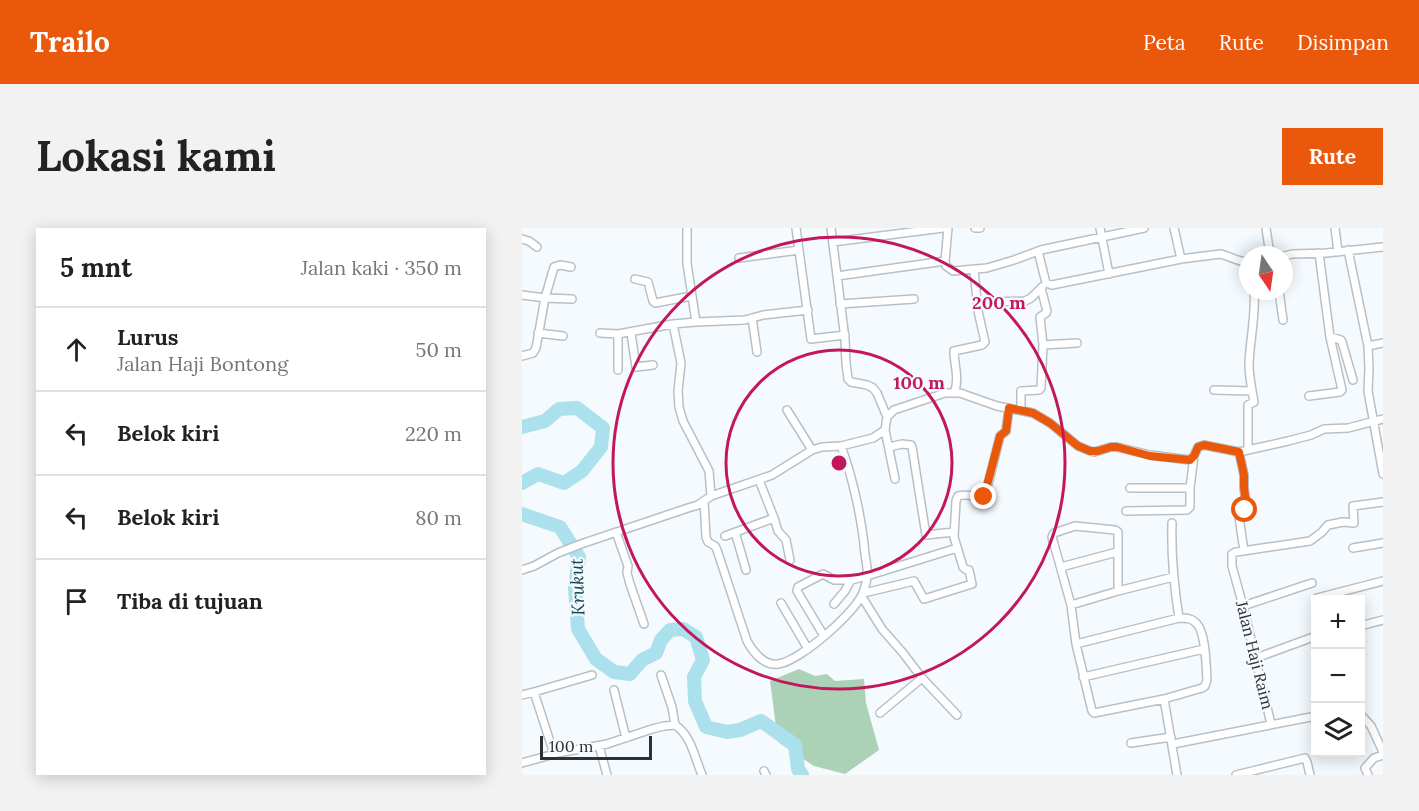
<!DOCTYPE html>
<html lang="id">
<head>
<meta charset="utf-8">
<style>
  :root { --surface:#fff; --page:#f2f2f2; --text:#222; --muted:#767676; --line:#e0e0e0; --accent:#ea580c }
  body { margin:0; font-family:Lora,serif; background:var(--page); color:var(--text) }
  .controls { position:absolute; right:18px; bottom:18px; display:grid; overflow:hidden; border-radius:0px; box-shadow:0 3px 15px #0003 }
  .controls button { width:54px; height:54px; display:grid; place-items:center; padding:0; border:0; border-bottom:2px solid var(--line); background:var(--surface); color:var(--text); font:30px sans-serif }
  .compass { position:absolute; left:717px; top:18px; width:54px; height:54px; border-radius:50%; background:var(--surface); box-shadow:0 3px 15px #0003; rotate:167deg }
  .scale { position:absolute; left:18px; bottom:15px; width:112px; box-sizing:border-box; padding-left:6px; border:3px solid #2e3134; border-top:0; font-size:16px; line-height:21px; white-space:nowrap; color:#2e3134; -webkit-text-stroke:4px #f5fafe; paint-order:stroke }
  .stop { position:absolute; width:18px; height:18px; margin:-14px; border:4px solid #ea580c; border-radius:50%; background:#fff }
  .stop.end { background:#ea580c; border-color:#fff; box-shadow:0 2px 6px #0008 }
  .list { margin:0; padding:0; list-style:none }
  h2 { display:flex; justify-content:space-between; align-items:center; height:78px; margin:0; padding:0 24px; font-size:26px }
  h2 small { font-size:20px; font-weight:400; color:var(--muted) }
  .list li { display:grid; grid-template-columns:39px 1fr auto; gap:18px; align-items:center; box-sizing:border-box; height:84px; padding:0 24px; border-top:2px solid var(--line) }
  .list b { display:block; font-size:22px; white-space:nowrap }
  .list p { margin:0; font-size:20px; white-space:nowrap; color:var(--muted) }
  .list em { font-size:20px; font-style:normal; color:var(--muted) }
  .icon { flex:none; width:33px; height:33px; fill:none; stroke:currentColor; stroke-width:2; stroke-linecap:round; stroke-linejoin:round }
  .map { position:relative; flex:none; width:861px; height:547px; overflow:hidden; border-radius:0px }
  header { display:flex; align-items:center; gap:36px; box-sizing:border-box; height:84px; padding:0 30px; background:var(--accent); color:#fff }
  header strong { font-size:28px }
  nav { display:flex; gap:33px; margin-inline-start:auto; font-size:21px }
  .intro { display:flex; align-items:center; justify-content:space-between; box-sizing:border-box; height:144px; padding:0 36px }
  h1 { margin:0; font-size:42px }
  .button { padding:15px 27px; border-radius:0px; background:var(--accent); color:#fff; font-size:21px; font-weight:700 }
  main { display:flex; gap:36px; padding:0 36px }
  aside { flex:1; background:var(--surface); border-radius:0px; box-shadow:0 3px 15px #0003 }
  .map>svg:first-child { display:block }
</style>
</head>
<body>
<header>
<strong>Trailo</strong>
<nav><a>Peta</a><a>Rute</a><a>Disimpan</a></nav>
</header>
<div class="intro"><h1>Lokasi kami</h1><a class="button">Rute</a></div>
<main>
<aside>
<h2>5 mnt<small>Jalan kaki · 350 m</small></h2>
<ul class="list">
<li><svg class="icon" aria-label="ahead" viewBox="0 0 24 24"><path d="M12 20V5M6 11l6-6 6 6"/></svg><div><b>Lurus</b><p>Jalan Haji Bontong</p></div><em>50 m</em></li>
<li><svg class="icon" aria-label="left" viewBox="0 0 24 24"><path d="M17 20v-9H6M10 6l-5 5 5 5"/></svg><div><b>Belok kiri</b></div><em>220 m</em></li>
<li><svg class="icon" aria-label="left" viewBox="0 0 24 24"><path d="M17 20v-9H6M10 6l-5 5 5 5"/></svg><div><b>Belok kiri</b></div><em>80 m</em></li>
<li><svg class="icon" aria-label="arrive" viewBox="0 0 24 24"><path d="M6 21V4h12l-3 4 3 4H6"/></svg><div><b>Tiba di tujuan</b></div></li>
</ul>
</aside>
<div class="map">
<svg width="861" height="547" viewBox="0 0 861 547">
  <rect width="100%" height="100%" fill="#f5fafe"/>
  <path fill="#abd2b7" d="M 277,441 L 293,448 L 305,446 L 313,453 L 342,451 L 344,475 L 357,522 L 323,546 L 292,538 L 256,514 L 248,453 Z"/>
  <g fill="none" stroke-linecap="round" stroke-linejoin="round">
    <path stroke="#abe1ec" stroke-width="14" d="M 0,199 L 23,193 L 37,181 L 55,180 L 81,200 L 79,219 L 60,243 L 42,255 L 16,246 L 0,255
      M 0,286 L 38,299 L 57,329 L 53,360 L 56,401 L 74,431 L 92,444 L 108,446 L 120,432 L 134,425 L 139,412 L 148,402 L 161,401 L 174,409 L 181,432 L 172,449 L 173,473 L 184,499 L 205,504 L 218,502 L 239,493 L 273,517 L 276,541 L 280,547"/>
    <defs>
      <path id="minor" d="M 165,0 L 165,36 L 174,94
        M 274,0 L 289,111 L 323,107
        M 453,0 L 458,0
        M 578,0 L 587,46
        M 652,0 L 659,31
        M 744,0 L 748,27
        M 813,0 L 816,24
        M 0,11 L 7,13 L 15,19
        M 311,14 L 421,0
        M 826,22 L 846,118 L 847,140 L 846,163 L 861,246
        M 516,23 L 524,55 L 530,57 L 659,31 L 698,26 C 708,28 716,34 726,34
        M 762,28 L 770,26 L 804,25 L 861,19
        M 217,30 L 277,22
        M 423,33 L 424,38 L 431,43 L 465,40 L 492,32 L 519,22 L 622,0
        M 49,39 L 38,37 L 32,39 L 23,70 L 50,71
        M 315,48 L 423,33 L 426,0
        M 113,51 L 126,54 L 131,73 L 133,75 L 170,68
        M 519,60 L 525,83 L 524,85 L 518,89 L 521,117 L 555,115
        M 757,63 L 761,92
        M 0,67 L 23,70 L 14,120 L 11,125 L 0,128
        M 456,74 L 503,73 L 509,70 L 520,59
        M 318,76 L 392,71
        M 230,90 L 235,124
        M 151,96 L 159,135 L 156,163 L 157,179 L 161,193 L 187,243 L 189,268
        M 16,105 L 41,108
        M 78,105 L 96,106 L 151,96 L 174,94 L 223,92 L 241,87 L 286,82
        M 109,105 L 114,139 L 131,137
        M 808,109 L 819,112 L 820,114 L 831,152
        M 846,118 L 861,115
        M 96,142 L 96,106
        M 692,162 L 730,163
        M 432,165 C 438,151 432,137 432,123 L 460,117 L 463,114 L 456,83 L 452,42
        M 787,168 L 818,164 L 820,162 L 808,109 L 797,25
        M 265,182 L 290,222
        M 499,182 L 499,163 L 517,162 L 519,160 L 521,117
        M 365,189 L 372,182 L 423,165 L 438,165 L 475,178 L 511,185 L 528,195 L 556,218 L 568,223 L 572,224 L 589,219 L 595,219 L 628,227 L 668,232 L 672,228 L 676,219 L 682,217 L 717,224 L 766,213 L 789,207 L 802,201 L 826,200 L 861,191
        M 363,202 L 373,251
        M 367,219 L 380,216 L 389,217 L 390,219 L 404,307 L 432,304
        M 726,222 L 726,177 L 732,174 C 730,162 727,149 727,136 C 728,111 734,87 732,63
        M 717,224 L 722,247 L 722,260 L 724,275 L 723,282 L 718,286 L 717,289 L 722,323
        M 608,260 L 668,260 L 672,228
        M 182,273 L 184,309 L 186,314 L 193,318 L 195,322 L 225,413 C 231,424 242,438 256,436 C 277,434 337,382 342,362 C 343,358 345,353 345,349 C 346,341 344,333 343,326 C 340,292 331,250 319,218
        M 604,283 L 665,282 L 668,279 L 668,260
        M 252,290 L 256,303 L 264,312 L 268,332
        M 650,295 C 649,327 652,358 657,390 C 664,390 670,390 675,396 C 684,406 684,438 685,452 L 683,458 L 680,460 L 642,471 L 655,547
        M 94,304 L 106,338 L 105,345 L 108,356 L 122,396
        M 213,304 L 224,342
        M 203,308 L 252,290 L 237,252
        M 831,320 L 861,315
        M 539,339 L 595,324
        M 0,342 L 12,338 L 36,325 L 59,316 L 166,280 L 176,277 L 189,268 L 250,247 L 290,222 L 300,219 L 319,218 L 351,210 L 363,202 L 365,189 L 355,165 L 351,160 L 345,157 L 329,154 L 326,151 L 324,135 L 323,111 L 309,0
        M 596,363 L 596,304 L 593,302 L 553,298 L 532,305 L 530,309 L 549,377 L 554,416 L 570,483 L 572,485 L 642,471
        M 342,365 L 392,353 L 402,371 L 450,356 L 447,342 L 443,341 L 441,339 L 432,309 L 434,273 L 436,268 C 445,265 455,270 463,268 L 478,208 L 484,203 L 487,180
        M 340,369 L 360,401 L 381,425 L 400,450 L 435,487
        M 795,370 L 861,353
        M 259,375 L 286,421
        M 312,376 L 323,363 L 329,352
        M 549,377 L 596,363 L 651,349
        M 721,378 L 790,355
        M 838,398 L 861,392
        M 302,408 L 275,363 L 276,359 L 301,346 L 312,352 L 329,352 L 345,348 L 435,320
        M 554,416 L 657,390
        M 734,430 L 794,408
        M 139,447 L 150,479 L 153,497 C 169,507 173,530 180,547
        M 561,449 L 682,421
        M 92,462 L 104,510
        M 0,467 L 12,464
        M 358,485 L 400,450
        M 838,486 L 849,498 L 861,524
        M 749,496 L 721,378 L 710,338 L 710,326 L 714,324 L 788,313 L 800,304 L 806,297 L 821,294 L 832,295 L 831,278 L 861,274
        M 609,515 L 649,509
        M 651,516 L 794,488
        M 77,518 L 85,547
        M 32,526 L 12,464 L 70,447
        M 0,535 L 36,525 L 85,516 L 130,501 L 142,498 L 153,497
        M 242,543 L 244,547
        M 714,547 L 783,530 L 785,534 L 788,547
        M 846,547 L 843,540 L 852,530 L 861,527"/>
    </defs>
    <use href="#minor" stroke="#b8c0c7" stroke-width="10"/>
    <use href="#minor" stroke="#fff" stroke-width="7"/>
  </g>
  <g fill="none" stroke-linecap="round" stroke-linejoin="round">
    <path stroke="#ea580c" stroke-width="8" d="M 462,269 L 478,208 L 484,203 L 487,180 L 511,185 L 528,195 L 556,218 L 568,223 L 576,223 L 589,219 L 595,219 L 628,228 L 668,232 L 672,228 L 676,219 L 682,217 L 717,224 L 722,247 L 722,260 L 724,275 L 723,282"/>
  </g>
  <g fill="none" stroke="#c2185b" stroke-width="3">
    <circle cx="317" cy="235" r="113"/>
    <circle cx="317" cy="235" r="226"/>
  </g>
  <g text-anchor="middle" dominant-baseline="central" stroke-width="4.5" stroke-linejoin="round" paint-order="stroke">
    <g font-size="16" fill="#2e3134" stroke="#f5fafe">
      <text transform="translate(733 427) rotate(76)">Jalan Haji Raim</text>
    </g>
    <g font-size="18" font-style="italic" fill="#17464f" stroke="#f5fafe">
      <text transform="translate(55 359) rotate(-92)">Krukut</text>
    </g>
  </g>
  <circle cx="317" cy="235" r="9" fill="#c2185b" stroke="#f5fafe" stroke-width="3"/>
  <g font-size="18" text-anchor="middle" font-weight="bold" fill="#c2185b" stroke="#f5fafe" stroke-width="4.5" stroke-linejoin="round" paint-order="stroke">
    <text x="477" y="81">200 m</text>
    <text x="397" y="161">100 m</text>
  </g>
</svg>
<div class="controls">
<button>+</button>
<button>−</button>
<button><svg class="icon" aria-label="layers" viewBox="0 0 24 24"><path d="M12 4l9 5-9 5-9-5zM3 14l9 5 9-5"/></svg></button>
</div>
<svg class="compass" viewBox="-18 -18 36 36"><path d="M0-13l5 13h-10z" fill="#e53935"/><path d="M0 13l5-13h-10z" fill="#767676"/></svg>
<div class="scale">100 m</div>
<div class="stop" style="left:723px;top:282px"></div>
<div class="stop end" style="left:462px;top:269px"></div>
</div>
</main>
</body>
</html>
